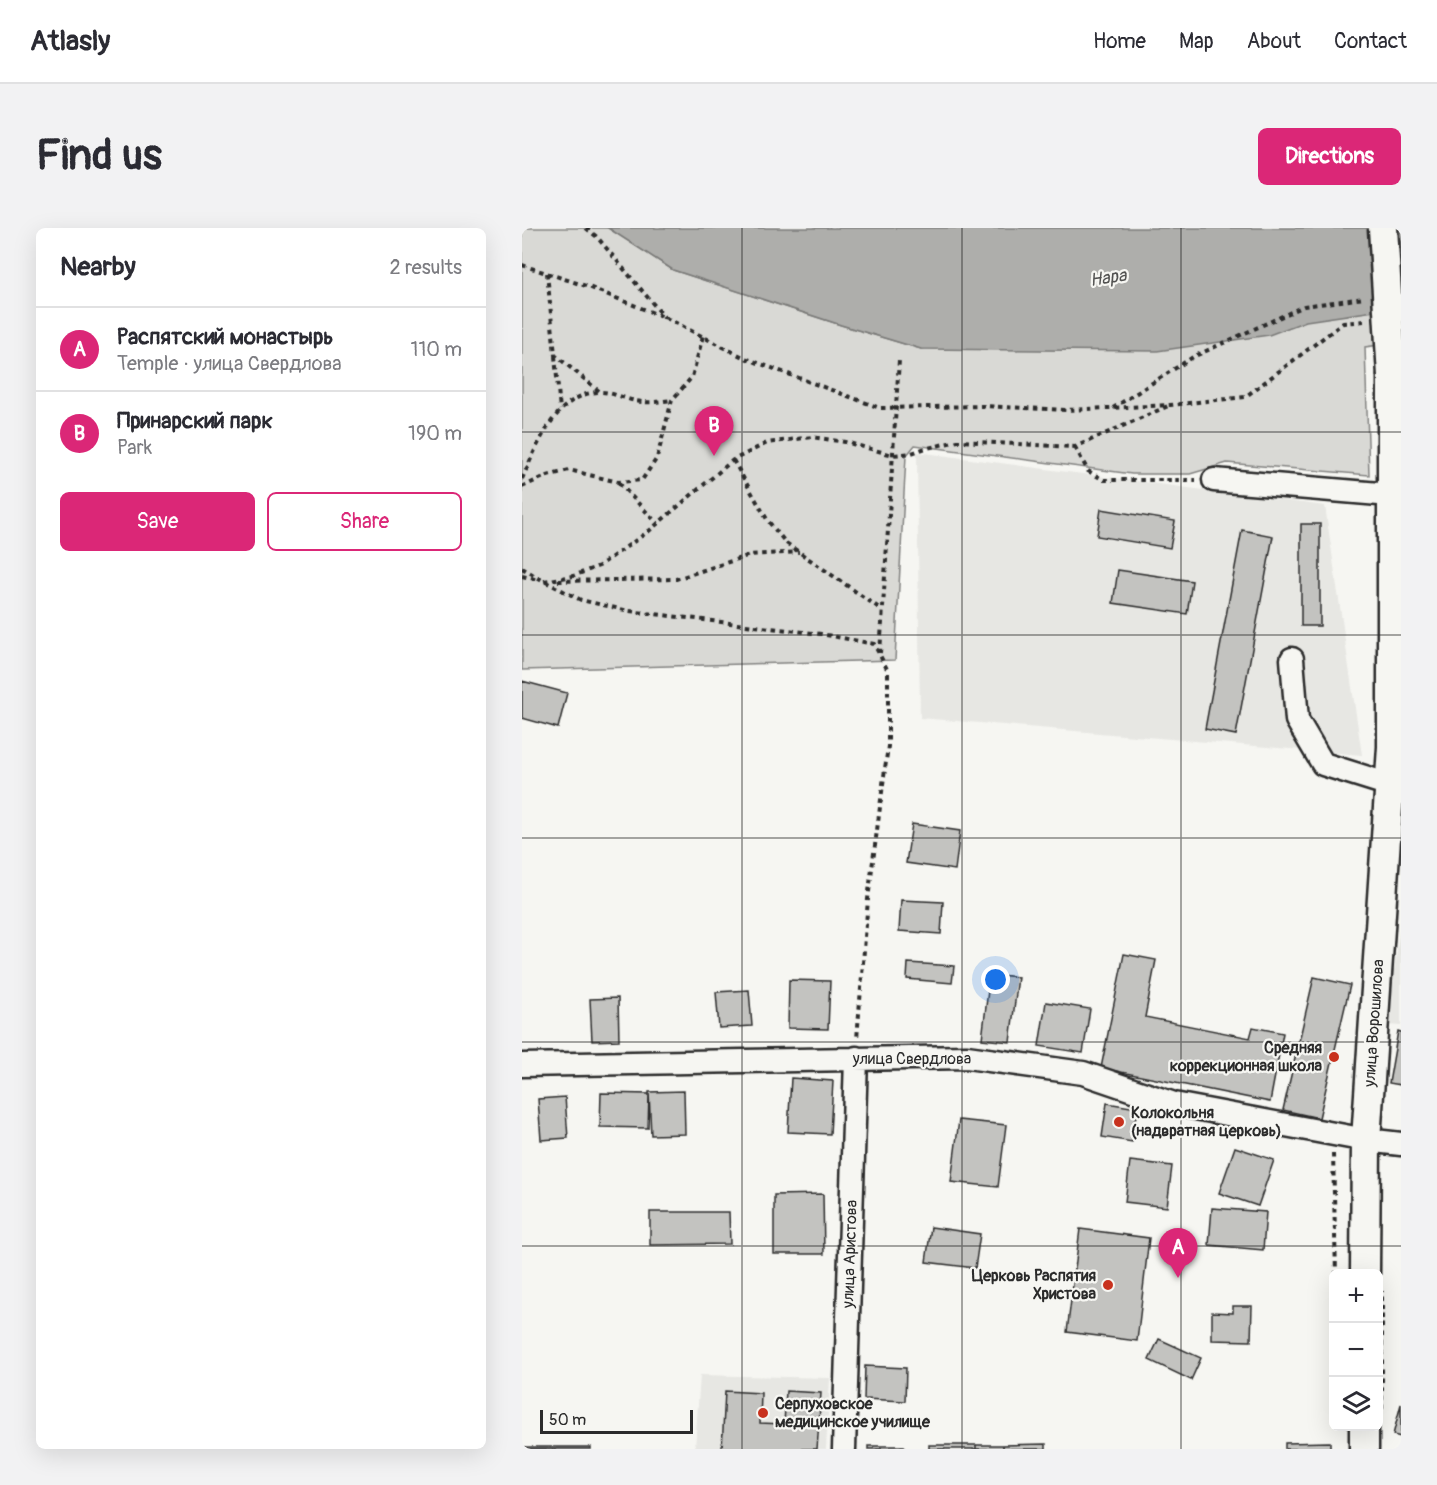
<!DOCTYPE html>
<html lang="en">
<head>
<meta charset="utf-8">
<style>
  :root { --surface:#fff; --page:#f2f2f3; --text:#2b2b33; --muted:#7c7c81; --line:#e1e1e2; --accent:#db2777 }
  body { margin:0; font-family:Pangolin,sans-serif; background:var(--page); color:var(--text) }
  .controls { position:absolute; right:18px; bottom:18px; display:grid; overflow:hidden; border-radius:9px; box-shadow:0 6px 24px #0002 }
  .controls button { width:54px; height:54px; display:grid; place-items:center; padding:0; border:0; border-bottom:2px solid var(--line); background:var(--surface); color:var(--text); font:30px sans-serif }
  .scale { position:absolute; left:18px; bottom:15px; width:153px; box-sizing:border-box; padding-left:6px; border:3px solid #2b2b2b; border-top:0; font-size:16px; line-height:21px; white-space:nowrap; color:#2b2b2b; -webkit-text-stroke:4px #f6f6f2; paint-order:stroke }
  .you { position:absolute; left:474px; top:752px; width:21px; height:21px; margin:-15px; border:4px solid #fff; border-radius:50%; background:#1a73e8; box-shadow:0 0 0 9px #1a73e833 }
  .badge { display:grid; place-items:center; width:39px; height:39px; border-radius:50%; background:var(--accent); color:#fff; font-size:20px; font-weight:700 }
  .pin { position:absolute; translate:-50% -50px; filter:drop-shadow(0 2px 3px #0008) }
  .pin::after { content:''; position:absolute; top:32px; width:21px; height:18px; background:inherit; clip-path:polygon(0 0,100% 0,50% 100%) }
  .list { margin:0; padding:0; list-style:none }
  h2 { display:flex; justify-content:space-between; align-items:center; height:78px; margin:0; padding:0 24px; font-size:26px }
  h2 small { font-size:20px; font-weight:400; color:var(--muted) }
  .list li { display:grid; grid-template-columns:39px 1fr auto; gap:18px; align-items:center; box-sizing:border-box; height:84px; padding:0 24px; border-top:2px solid var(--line) }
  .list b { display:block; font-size:22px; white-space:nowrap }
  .list p { margin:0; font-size:20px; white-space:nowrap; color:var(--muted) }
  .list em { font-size:20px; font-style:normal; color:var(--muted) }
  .actions { display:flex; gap:12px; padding:18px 24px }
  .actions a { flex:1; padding:14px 0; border:2px solid var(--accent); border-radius:9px; text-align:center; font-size:21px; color:var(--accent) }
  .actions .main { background:var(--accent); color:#fff }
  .icon { flex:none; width:33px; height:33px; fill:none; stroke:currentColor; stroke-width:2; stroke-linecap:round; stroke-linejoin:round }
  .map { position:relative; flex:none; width:879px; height:1221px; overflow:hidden; border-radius:9px }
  header { display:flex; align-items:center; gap:36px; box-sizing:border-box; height:84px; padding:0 30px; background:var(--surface); border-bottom:2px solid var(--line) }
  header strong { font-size:28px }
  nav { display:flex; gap:33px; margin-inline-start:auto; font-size:21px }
  .intro { display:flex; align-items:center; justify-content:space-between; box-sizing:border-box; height:144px; padding:0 36px }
  h1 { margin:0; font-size:42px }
  .button { padding:15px 27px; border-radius:9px; background:var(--accent); color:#fff; font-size:21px; font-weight:700 }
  main { display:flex; gap:36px; padding:0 36px }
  aside { flex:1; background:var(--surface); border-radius:9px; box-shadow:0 6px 24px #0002 }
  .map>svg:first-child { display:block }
</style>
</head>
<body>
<header>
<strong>Atlasly</strong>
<nav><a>Home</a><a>Map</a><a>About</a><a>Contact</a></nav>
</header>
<div class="intro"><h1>Find us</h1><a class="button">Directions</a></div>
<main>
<aside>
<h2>Nearby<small>2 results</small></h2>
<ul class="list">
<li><span class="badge">A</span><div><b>Распятский монастырь</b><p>Temple · улица Свердлова</p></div><em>110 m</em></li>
<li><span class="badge">B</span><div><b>Принарский парк</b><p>Park</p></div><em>190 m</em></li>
</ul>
<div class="actions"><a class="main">Save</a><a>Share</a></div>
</aside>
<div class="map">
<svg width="879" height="1221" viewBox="0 0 879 1221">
  <rect width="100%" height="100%" fill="#f6f6f2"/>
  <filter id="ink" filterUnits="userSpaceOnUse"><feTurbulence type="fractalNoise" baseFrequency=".0167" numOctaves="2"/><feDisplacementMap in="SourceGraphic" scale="12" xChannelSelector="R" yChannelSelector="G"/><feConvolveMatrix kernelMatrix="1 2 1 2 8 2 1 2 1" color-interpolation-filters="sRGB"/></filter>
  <g filter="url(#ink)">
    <path fill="#e7e7e3" d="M 395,224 L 803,278 L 840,527 L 398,490 Z
      M 879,694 L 879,798 L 864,797 Z
      M 178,1147 L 308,1150 L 304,1221 L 173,1221 Z"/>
    <path fill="#d9d9d5" stroke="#828280" stroke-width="1.5" d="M 0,0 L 86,0 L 151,42 L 319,97 L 399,121 L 879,52 L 879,114 L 843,119 L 847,247 L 705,235 L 668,246 L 610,246 L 393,217 L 384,228 L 373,432 L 0,442 Z"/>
    <path fill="#aeaeab" stroke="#7a7a78" stroke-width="1.5" d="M 86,0 L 879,0 L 879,79 L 784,93 L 747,107 L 635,123 L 399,121 L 319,97 L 151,42 Z"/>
    <path fill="#c3c3c0" stroke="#2b2b2b" stroke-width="1.5" d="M 579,281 L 653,293 L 648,320 L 575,308 Z
      M 779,296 L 798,296 L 798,398 L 779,398 Z
      M 720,302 L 751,308 L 714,507 L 683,501 Z
      M 596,342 L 670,353 L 665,386 L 591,375 Z
      M 0,453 L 45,465 L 36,500 L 0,490 Z
      M 390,596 L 438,603 L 433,642 L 384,635 Z
      M 379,672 L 421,674 L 419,706 L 377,703 Z
      M 602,726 L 634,732 L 623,789 L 728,810 L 731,799 L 761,805 L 748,874 L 579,840 Z
      M 386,735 L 432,738 L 430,755 L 385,751 Z
      M 468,746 L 496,749 L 488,814 L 460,811 Z
      M 792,749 L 828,757 L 797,890 L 761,882 Z
      M 267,752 L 308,753 L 306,801 L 266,800 Z
      M 227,762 L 230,798 L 197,800 L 194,764 Z
      M 96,770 L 97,812 L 70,813 L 68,771 Z
      M 524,774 L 568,781 L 561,825 L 517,818 Z
      M 876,803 L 879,804 L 879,857 L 867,855 Z
      M 269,850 L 311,853 L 308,906 L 266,904 Z
      M 162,863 L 163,906 L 129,907 L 127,864 Z
      M 79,865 L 127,866 L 126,900 L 78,899 Z
      M 43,869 L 46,910 L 19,912 L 16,871 Z
      M 585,875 L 615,880 L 610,914 L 580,909 Z
      M 437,892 L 484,897 L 476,959 L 429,954 Z
      M 713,919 L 752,932 L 736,978 L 697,965 Z
      M 608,933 L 650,938 L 645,979 L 603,974 Z
      M 301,966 L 302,1026 L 252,1026 L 252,967 Z
      M 690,980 L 744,984 L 741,1022 L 687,1017 Z
      M 128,984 L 207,984 L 208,1016 L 128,1017 Z
      M 409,999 L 458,1006 L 453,1040 L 404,1034 Z
      M 558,1001 L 627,1010 L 615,1113 L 545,1104 Z
      M 711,1078 L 730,1078 L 729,1113 L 690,1112 L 690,1084 L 711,1085 Z
      M 637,1111 L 679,1130 L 669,1152 L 627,1132 Z
      M 343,1138 L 384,1140 L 383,1173 L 342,1171 Z
      M 203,1163 L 239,1165 L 238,1195 L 262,1196 L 264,1163 L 299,1165 L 295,1221 L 200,1221 Z
      M 879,1176 L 879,1209 L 871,1207 Z
      M 808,1214 L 808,1221 L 763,1221 L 763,1215 Z
      M 524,1216 L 524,1221 L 481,1221 L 481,1217 Z
      M 407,1217 L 454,1217 L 454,1221 L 407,1221 Z
      M 454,1217 L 481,1217 L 481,1221 L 454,1221 Z
      M 346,1218 L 382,1218 L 382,1221 L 346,1221 Z
      M 0,1219 L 69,1219 L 69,1221 L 0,1221 Z"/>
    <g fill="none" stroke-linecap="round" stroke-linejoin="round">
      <defs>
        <path id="minor" d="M 692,252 L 869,267
          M 770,431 L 775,492 L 801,536 L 868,557
          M 0,837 L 445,829 L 561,845 L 652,876 L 844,912 L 879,916
          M 322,1221 L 334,830"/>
        <path id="major" d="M 843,1046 L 844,912 L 870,519 L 870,148
          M 842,1221 L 842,1198"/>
      </defs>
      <use href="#minor" stroke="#2b2b2b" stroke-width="27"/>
      <use href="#major" stroke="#2b2b2b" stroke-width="33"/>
      <path stroke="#2b2b2b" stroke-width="4" stroke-dasharray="4.5 4.5" stroke-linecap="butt" d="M 64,0 L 75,9 L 143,90
        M 0,37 L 64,58 L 144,90 L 223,130 L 358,180 L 460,178 L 545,182 L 648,177 L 723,169 L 821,95 L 843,93
        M 25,45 L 33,127 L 77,163
        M 33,128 L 38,182
        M 591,180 L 671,129 L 782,78 L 842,70
        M 553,219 L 566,243 L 582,252 L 674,252
        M 211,232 L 246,293 L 264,315 L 360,382
        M 0,251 C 15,218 33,167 76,164 C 91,163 107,174 122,174 C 131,175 141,173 150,172
        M 97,255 L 136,296
        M 0,259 L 22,249 L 47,242 L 96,254 L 120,252 L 135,230 L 150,172 L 170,149 L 181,108
        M 0,340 L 22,353 L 59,372 L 107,383 L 299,406 L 352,416 L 366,443 L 366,518 L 346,671 L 335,811
        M 0,348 L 17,352
        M 22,353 L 51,348 L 77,338 L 127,303 L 211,232 L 245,215 L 290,209 L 323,214 L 371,227 L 390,225 L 401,221 L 436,213 L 553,219 L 646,178
        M 36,353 L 154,351 L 228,327 L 277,324
        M 358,425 L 377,132
        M 811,926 L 814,1046
        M 860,1181 L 860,1063"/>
      <use href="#minor" stroke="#f6f6f2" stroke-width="22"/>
      <use href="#major" stroke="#f6f6f2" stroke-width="28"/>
      <defs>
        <path id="major-bridge" d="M 861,0 L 870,148"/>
      </defs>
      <use href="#major-bridge" stroke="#2b2b2b" stroke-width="33" stroke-linecap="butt"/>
      <use href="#major-bridge" stroke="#f6f6f2" stroke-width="28"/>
    </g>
  </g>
  <path fill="none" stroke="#2b2b2b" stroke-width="1.5" stroke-opacity="0.55" d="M 220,0 L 220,1221M 440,0 L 440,1221M 659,0 L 659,1221M 0,204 L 879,204M 0,407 L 879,407M 0,610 L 879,610M 0,814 L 879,814M 0,1018 L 879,1018"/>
  <g fill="#c8321e" stroke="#f6f6f2" stroke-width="2">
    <circle cx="812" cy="829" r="6"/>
    <circle cx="597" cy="894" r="6"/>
    <circle cx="586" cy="1057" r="6"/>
    <circle cx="241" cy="1185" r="6"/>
  </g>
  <g text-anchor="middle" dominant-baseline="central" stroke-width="4.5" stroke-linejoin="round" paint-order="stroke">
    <g font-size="16" fill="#2b2b2b" stroke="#f6f6f2">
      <text transform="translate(852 795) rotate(-86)">улица Ворошилова</text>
      <text x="390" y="831">улица Свердлова</text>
      <text transform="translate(328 1026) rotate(-88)">улица Аристова</text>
    </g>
    <g font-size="16" font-weight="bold" fill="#2b2b2b" stroke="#f6f6f2" text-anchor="end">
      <text x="800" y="820">Средняя<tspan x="800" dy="18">коррекционная школа</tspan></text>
      <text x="609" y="885" text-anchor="start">Колокольня<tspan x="609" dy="18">(надвратная церковь)</tspan></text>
      <text x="574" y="1048">Церковь Распятия<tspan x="574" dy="18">Христова</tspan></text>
      <text x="253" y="1176" text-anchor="start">Серпуховское<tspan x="253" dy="18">медицинское училище</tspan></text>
    </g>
    <g font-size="18" font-style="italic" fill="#525251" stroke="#f6f6f2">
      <text transform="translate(586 50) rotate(-9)">Нара</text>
    </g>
  </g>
</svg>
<div class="controls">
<button>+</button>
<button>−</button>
<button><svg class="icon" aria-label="layers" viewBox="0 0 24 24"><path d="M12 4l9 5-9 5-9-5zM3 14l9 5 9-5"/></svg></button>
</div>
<div class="scale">50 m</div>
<div class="you"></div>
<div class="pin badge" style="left:656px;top:1050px">A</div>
<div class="pin badge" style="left:192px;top:228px">B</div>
</div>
</main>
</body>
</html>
